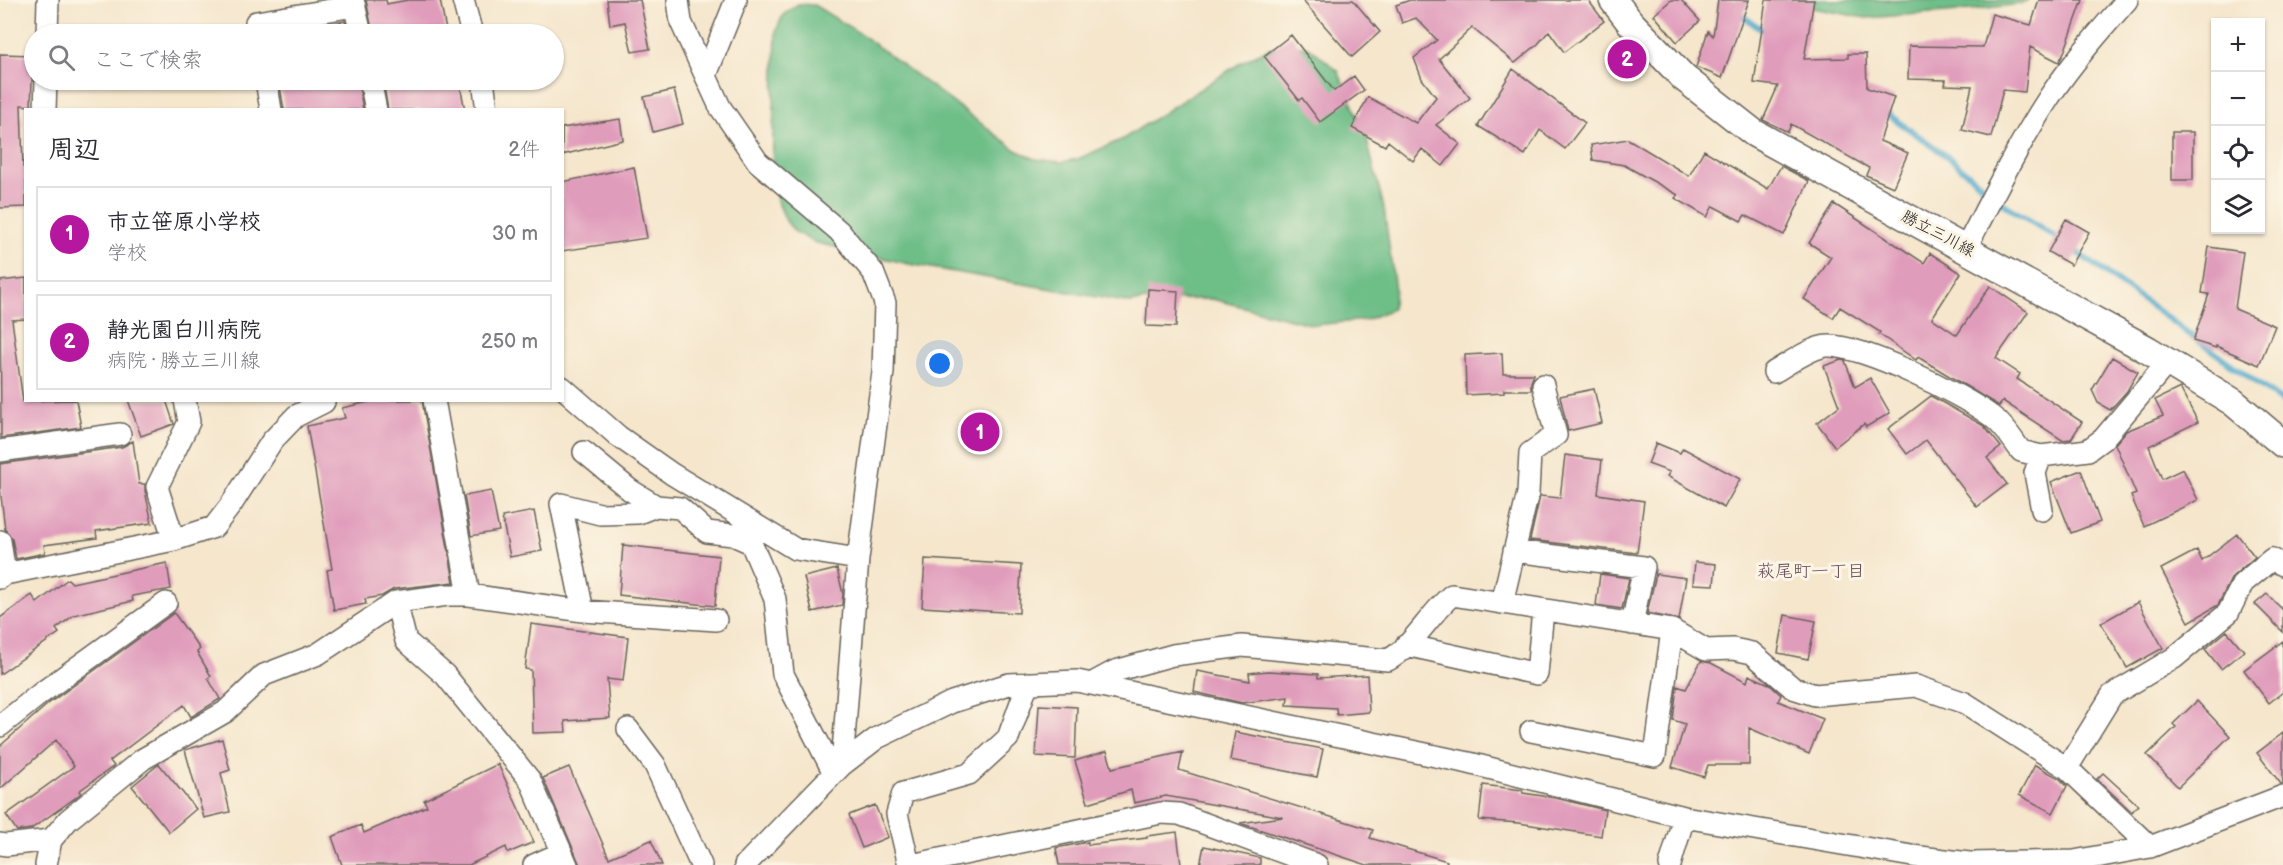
<!DOCTYPE html>
<html lang="ja">
<head>
<meta charset="utf-8">
<style>
  :root { --surface:#fff; --page:#f7f7f7; --text:#2b2b33; --muted:#7c7c81; --line:#e1e1e2; --accent:#b5179e }
  body { margin:0; font-family:"Balsamiq Sans","Klee One",sans-serif; background:var(--page); color:var(--text) }
  .controls { position:absolute; right:18px; top:18px; display:grid; overflow:hidden; border-radius:0px; box-shadow:0 2px 4px #0004 }
  .controls button { width:54px; height:54px; display:grid; place-items:center; padding:0; border:0; border-bottom:2px solid var(--line); background:var(--surface); color:var(--text); font:30px sans-serif }
  .you { position:absolute; left:940px; top:364px; width:21px; height:21px; margin:-15px; border:4px solid #fff; border-radius:50%; background:#1a73e8; box-shadow:0 0 0 9px #1a73e833 }
  .badge { display:grid; place-items:center; width:39px; height:39px; border-radius:50%; background:var(--accent); color:#fff; font-size:20px; font-weight:700 }
  .pin { position:absolute; translate:-50% -50%; border:3px solid #fff; box-shadow:0 2px 6px #0006 }
  .list { margin:0; padding:0; list-style:none }
  h2 { display:flex; justify-content:space-between; align-items:center; height:78px; margin:0; padding:0 24px; font-size:26px }
  h2 small { font-size:20px; font-weight:400; color:var(--muted) }
  .list li { display:grid; grid-template-columns:39px 1fr auto; gap:18px; align-items:center; box-sizing:border-box; height:96px; margin:0 12px 12px; padding:0 12px; border:2px solid var(--line); border-radius:0px }
  .list b { display:block; font-size:22px; white-space:nowrap }
  .list p { margin:0; font-size:20px; white-space:nowrap; color:var(--muted) }
  .list em { font-size:20px; font-style:normal; color:var(--muted) }
  .icon { flex:none; width:33px; height:33px; fill:none; stroke:currentColor; stroke-width:2; stroke-linecap:round; stroke-linejoin:round }
  .map { position:relative; flex:none; width:2283px; height:865px; overflow:hidden }
  .search { position:absolute; background:var(--surface); box-shadow:0 2px 4px #0004; left:24px; top:24px; width:540px; height:66px; display:flex; align-items:center; gap:15px; box-sizing:border-box; padding:0 21px; border-radius:33px; color:var(--muted); font-size:22px }
  .panel { position:absolute; background:var(--surface); box-shadow:0 2px 4px #0004; left:24px; top:108px; width:540px; height:294px; border-radius:0px }
  .map>svg:first-child { display:block }
</style>
</head>
<body>
<div class="map">
<svg width="2283" height="865" viewBox="0 0 2283 865">
  <rect width="100%" height="100%" fill="#fcf5e5"/>
  <filter id="ink" filterUnits="userSpaceOnUse"><feTurbulence type="fractalNoise" baseFrequency=".0167" numOctaves="2"/><feDisplacementMap in="SourceGraphic" scale="12" xChannelSelector="R" yChannelSelector="G"/><feConvolveMatrix kernelMatrix="1 2 1 2 8 2 1 2 1" color-interpolation-filters="sRGB"/></filter>
  <filter id="wash" filterUnits="userSpaceOnUse"><feTurbulence type="fractalNoise" baseFrequency=".008" numOctaves="4" result="noise"/><feDisplacementMap in="SourceGraphic" scale="24" xChannelSelector="R" yChannelSelector="G"/><feGaussianBlur stdDeviation="1.35" result="paint"/><feColorMatrix in="noise" values="0 0 0 0 0 0 0 0 0 0 0 0 0 0 0 0 0 1.4 0 .05"/><feComposite in="paint" operator="in"/></filter>
  <g filter="url(#wash)">
    <rect width="100%" height="100%" fill="#f5e6cc"/>
    <path fill="#6ebe88" stroke="#456d52" stroke-width="1.5" d="M 1769,0 L 2028,0 L 2020,4 L 1971,10 L 1866,18 Z
      M 798,4 L 814,5 L 861,34 L 1018,151 L 1035,159 L 1061,162 L 1078,159 L 1123,139 L 1242,62 L 1269,48 L 1293,45 L 1309,47 L 1338,71 L 1366,136 L 1384,208 L 1395,290 L 1392,309 L 1366,320 L 1314,325 L 1212,299 L 1145,300 L 1131,303 L 909,264 L 813,242 L 795,232 L 786,221 L 777,200 L 772,169 L 776,31 L 783,15 Z"/>
    <g fill="none" stroke-linecap="round" stroke-linejoin="round">
      <path stroke="#4fa9cc" stroke-width="6" d="M 1738,13 L 1767,33
        M 1882,110 L 1948,157 L 2004,204 L 2063,242
        M 2071,248 L 2283,402"/>
    </g>
    <g id="blocks">
      <path fill="#e09cbb" d="M 366,0 L 386,0 L 387,4 L 408,0 L 440,0 L 446,30 L 425,34 L 373,34 Z
        M 607,0 L 640,0 L 650,49 L 632,52 L 625,22 L 610,25 Z
        M 1302,0 L 1353,0 L 1380,32 L 1352,57 Z
        M 1410,0 L 1588,0 L 1604,21 L 1564,52 L 1549,31 L 1538,44 L 1515,63 L 1472,28 L 1439,59 L 1470,98 L 1436,125 L 1460,144 L 1443,166 L 1422,149 L 1413,161 L 1388,141 L 1385,146 L 1352,128 L 1368,97 L 1416,123 L 1436,97 L 1422,79 L 1414,58 L 1437,40 L 1416,18 L 1402,23 L 1396,5 Z
        M 1671,0 L 1681,0 L 1700,21 L 1677,42 L 1654,15 Z
        M 1718,0 L 1749,0 L 1722,78 L 1696,67 L 1708,31 L 1713,36 Z
        M 1766,0 L 1814,0 L 1804,59 L 1848,58 L 1848,54 L 1866,54 L 1867,88 L 1894,97 L 1880,141 L 1908,153 L 1893,187 L 1866,175 L 1869,168 L 1791,124 L 1788,132 L 1763,120 L 1778,86 L 1754,83 Z
        M 2039,0 L 2083,0 L 2065,50 L 2059,62 L 2030,47 L 2025,92 L 2003,90 L 1991,137 L 1962,130 L 1972,86 L 1945,85 L 1946,80 L 1908,79 L 1909,46 L 1983,47 L 1992,14 L 2031,25 Z
        M 345,21 L 348,34 L 314,34 L 312,26 Z
        M 1291,35 L 1334,91 L 1354,76 L 1364,90 L 1320,122 L 1302,98 L 1299,100 L 1264,56 Z
        M 0,54 L 33,55 L 31,106 L 21,105 L 23,167 L 26,167 L 26,207 L 0,208 Z
        M 1513,69 L 1585,123 L 1565,149 L 1540,130 L 1525,155 L 1478,126 Z
        M 279,80 L 358,80 L 363,110 L 284,110 Z
        M 383,80 L 459,80 L 465,110 L 388,110 Z
        M 674,90 L 683,124 L 653,132 L 644,97 Z
        M 620,119 L 623,140 L 562,155 L 562,128 Z
        M 2172,132 L 2193,132 L 2193,180 L 2172,180 Z
        M 1628,139 L 1689,176 L 1704,150 L 1768,189 L 1781,166 L 1809,181 L 1784,235 L 1745,215 L 1741,221 L 1713,206 L 1707,217 L 1675,198 L 1678,195 L 1624,165 L 1593,160 L 1591,145 Z
        M 634,167 L 647,238 L 562,251 L 562,182 Z
        M 1834,204 L 1924,263 L 1930,253 L 1961,273 L 1932,318 L 1957,335 L 1990,286 L 2028,312 L 1996,358 L 2020,374 L 2017,379 L 2082,422 L 2071,439 L 2062,440 L 2003,401 L 1999,406 L 1918,357 L 1916,360 L 1879,334 L 1880,332 L 1840,307 L 1833,318 L 1804,299 L 1831,257 L 1809,243 Z
        M 2066,219 L 2089,232 L 2071,265 L 2048,252 Z
        M 2209,247 L 2243,252 L 2235,309 L 2275,326 L 2259,365 L 2216,346 L 2216,348 L 2193,341 L 2209,294 L 2202,293 Z
        M 26,278 L 26,319 L 12,320 L 23,401 L 76,400 L 81,427 L 1,438 L 0,281 Z
        M 1148,289 L 1178,291 L 1176,327 L 1146,326 Z
        M 1502,353 L 1503,374 L 1534,374 L 1531,382 L 1531,390 L 1504,390 L 1504,393 L 1466,395 L 1465,355 Z
        M 2112,357 L 2138,372 L 2127,391 L 2110,410 L 2098,403 L 2092,390 Z
        M 1841,360 L 1845,361 L 1855,387 L 1870,378 L 1890,413 L 1866,427 L 1864,424 L 1835,447 L 1817,423 L 1839,406 L 1824,366 Z
        M 2180,388 L 2198,422 L 2149,446 L 2162,479 L 2183,469 L 2198,500 L 2144,526 L 2131,496 L 2136,494 L 2115,444 L 2126,431 L 2163,416 L 2155,400 Z
        M 1594,389 L 1602,423 L 1568,431 L 1560,396 Z
        M 1931,396 L 1984,426 L 2001,447 L 1987,458 L 2007,484 L 1977,507 L 1926,440 L 1907,454 L 1888,429 Z
        M 128,400 L 166,400 L 174,424 L 141,436 Z
        M 377,400 L 422,400 L 454,582 L 394,589 L 382,596 L 365,599 L 366,604 L 334,610 L 327,570 L 332,569 L 307,426 L 345,418 L 342,408 Z
        M 133,441 L 139,484 L 145,484 L 145,491 L 152,523 L 96,531 L 97,538 L 44,545 L 45,553 L 16,559 L 12,539 L 5,529 L 0,488 L 0,464 L 122,447 Z
        M 1656,443 L 1680,453 L 1683,448 L 1740,479 L 1724,508 L 1667,476 L 1670,472 L 1648,464 Z
        M 1565,455 L 1602,460 L 1598,494 L 1644,501 L 1637,553 L 1530,540 L 1540,496 L 1560,498 Z
        M 2081,470 L 2100,522 L 2071,533 L 2051,482 Z
        M 491,491 L 499,531 L 471,536 L 464,496 Z
        M 534,511 L 542,551 L 510,557 L 502,517 Z
        M 2237,534 L 2255,557 L 2232,577 L 2218,605 L 2189,622 L 2161,569 L 2197,550 L 2202,561 Z
        M 623,545 L 719,556 L 715,606 L 619,595 Z
        M 925,559 L 1021,565 L 1019,613 L 922,607 Z
        M 1695,562 L 1716,564 L 1714,585 L 1693,584 Z
        M 167,563 L 171,589 L 132,596 L 133,601 L 74,615 L 56,629 L 59,633 L 0,674 L 0,618 L 32,595 L 37,603 L 68,579 L 72,583 Z
        M 837,569 L 843,594 L 842,605 L 812,612 L 804,577 Z
        M 1600,574 L 1629,578 L 1622,609 L 1596,605 Z
        M 1656,574 L 1686,578 L 1679,620 L 1647,613 Z
        M 2267,594 L 2283,610 L 2283,632 L 2255,604 Z
        M 2138,602 L 2163,648 L 2127,668 L 2101,623 Z
        M 174,613 L 200,649 L 197,652 L 211,676 L 208,678 L 220,699 L 191,717 L 184,705 L 110,761 L 114,766 L 79,791 L 81,793 L 75,798 L 31,829 L 17,831 L 6,815 L 74,766 L 56,740 L 0,789 L 0,746 L 48,704 Z
        M 1785,615 L 1816,621 L 1808,659 L 1778,653 Z
        M 531,624 L 628,637 L 623,681 L 607,679 L 610,718 L 565,721 L 566,732 L 533,733 L 531,670 L 525,669 Z
        M 2227,631 L 2244,651 L 2221,669 L 2205,649 Z
        M 2283,641 L 2283,692 L 2269,703 L 2244,670 Z
        M 1701,661 L 1711,663 L 1747,682 L 1749,675 L 1769,684 L 1781,695 L 1778,701 L 1823,719 L 1809,754 L 1749,728 L 1749,765 L 1708,765 L 1704,777 L 1672,767 L 1685,724 L 1673,720 L 1677,686 L 1686,689 Z
        M 1197,671 L 1250,681 L 1249,673 L 1268,671 L 1318,674 L 1318,678 L 1367,675 L 1369,712 L 1337,715 L 1336,708 L 1287,705 L 1288,697 L 1242,703 L 1194,692 Z
        M 2197,701 L 2230,736 L 2178,787 L 2147,755 L 2176,727 L 2173,724 Z
        M 1039,705 L 1077,707 L 1075,758 L 1036,756 Z
        M 1235,732 L 1323,749 L 1317,777 L 1230,760 Z
        M 2283,733 L 2283,784 L 2281,784 L 2257,753 Z
        M 222,739 L 230,770 L 221,773 L 230,812 L 204,818 L 185,750 Z
        M 1107,751 L 1112,768 L 1183,752 L 1179,770 L 1373,830 L 1370,838 L 1447,861 L 1446,865 L 1367,865 L 1240,823 L 1283,817 L 1166,796 L 1134,803 L 1131,790 L 1088,803 L 1075,761 Z
        M 159,764 L 196,809 L 169,832 L 132,786 Z
        M 498,764 L 534,842 L 508,853 L 506,847 L 469,865 L 342,865 L 332,837 L 361,825 L 364,833 L 427,806 L 424,800 Z
        M 2035,765 L 2059,778 L 2067,786 L 2053,813 L 2019,795 Z
        M 569,767 L 609,858 L 651,840 L 662,865 L 580,865 L 543,778 Z
        M 2103,773 L 2138,805 L 2132,812 L 2097,779 Z
        M 1483,785 L 1522,790 L 1523,793 L 1556,798 L 1605,810 L 1601,836 L 1519,823 L 1479,820 Z
        M 875,805 L 888,837 L 862,848 L 849,815 Z
        M 1177,832 L 1181,865 L 1059,865 L 1056,848 L 1088,842 L 1088,845 L 1147,838 L 1147,836 Z
        M 1204,846 L 1260,858 L 1260,865 L 1200,865 Z"/>
    </g>
  </g>
  <g filter="url(#ink)">
    <use href="#blocks" fill-opacity="0" stroke="#68635a" stroke-width="1.5"/>
    <g fill="none" stroke-linecap="round" stroke-linejoin="round">
      <defs>
        <path id="minor" d="M 353,0 L 361,34
          M 463,0 L 472,34
          M 678,0 L 681,22 L 720,107 L 758,162 L 839,231 L 873,272 L 885,303 L 883,372 L 858,559 L 842,765
          M 47,34 L 48,0
          M 258,34 L 256,22 L 355,6
          M 706,75 L 736,0
          M 266,80 L 271,110
          M 370,80 L 376,110
          M 483,80 L 487,110
          M 45,110 L 46,80
          M 1966,248 C 1992,197 2018,145 2050,96 C 2073,62 2100,31 2127,0
          M 1774,372 C 1788,364 1813,346 1828,346 C 1860,344 1964,395 1991,416 C 2004,425 2012,439 2021,451 L 2041,456
          M 562,387 L 618,436 L 672,474 L 795,549 L 858,559
          M 434,400 L 469,595
          M 0,451 L 120,434
          M 584,452 L 630,490 L 656,506
          M 2042,510 L 2035,473 L 2041,456 L 2088,450 L 2103,439 L 2168,362
          M 174,540 L 157,487 L 189,422 L 185,400
          M 0,541 L 5,574
          M 1514,551 L 1644,567 L 1632,624
          M 0,578 L 5,574 L 174,540 L 214,527 L 231,505 L 272,441 L 296,416 L 324,402
          M 396,602 L 406,641 L 445,675 L 530,780 L 567,865
          M 1502,603 L 1528,493 L 1530,453 L 1556,435 L 1543,385
          M 583,611 L 561,504 L 600,514 L 638,513 L 656,506 L 680,508 L 707,532 L 733,535 L 751,543 L 775,599 L 783,674 L 834,773
          M 1672,630 L 1706,650 L 1733,649 L 1752,653 L 1793,688 L 1815,695 L 1916,686 L 1965,703 L 2067,768 L 2150,847
          M 1406,645 L 1537,674 L 1543,610
          M 1091,684 L 1115,671 L 1173,655 L 1242,646 L 1388,660 C 1412,648 1430,613 1452,595 L 1672,630 L 1655,756 L 1531,731
          M 0,726 L 40,694 L 166,603
          M 628,729 L 655,765 L 701,865
          M 2067,768 L 2112,695 L 2174,658 L 2228,613 L 2243,583 L 2272,559 L 2283,565
          M 0,844 L 6,845 L 51,840
          M 46,865 L 51,840 L 68,820 L 143,759 L 225,712 L 264,675 L 318,654 L 396,602 L 448,595 L 469,595 L 583,611 L 716,620
          M 534,865 L 561,853
          M 745,865 L 842,765 L 877,738 L 952,702 L 1009,684 L 1077,681 L 1469,763 L 1684,817 L 1912,856 L 1969,863 L 2074,861 L 2150,847 L 2283,796
          M 909,865 L 897,814 L 903,793 L 969,774 L 1008,738 L 1028,683
          M 911,865 L 1161,813 L 1179,814 L 1317,865
          M 1670,865 L 1684,817"/>
        <path id="major" d="M 1613,0 L 1630,22 L 1684,78 L 1754,133 L 2148,350 L 2233,402 L 2283,444"/>
      </defs>
      <use href="#minor" stroke="#68635a" stroke-width="24"/>
      <use href="#major" stroke="#68635a" stroke-width="30"/>
      <use href="#minor" stroke="#fff" stroke-width="21"/>
      <use href="#major" stroke="#fff" stroke-width="27"/>
    </g>
  </g>
  <g text-anchor="middle" dominant-baseline="central" stroke-width="6" stroke-linejoin="round" paint-order="stroke">
    <g font-size="16" fill="#1c1c1c" stroke="#fcf5e5">
      <text transform="translate(1938 234) rotate(28)">勝立三川線</text>
    </g>
    <g font-size="18" fill="#614954" stroke="#fcf5e5">
      <text x="1811" y="571">萩尾町一丁目</text>
    </g>
  </g>
</svg>
<div class="controls">
<button>+</button>
<button>−</button>
<button><svg class="icon" aria-label="locate" viewBox="0 0 24 24"><circle cx="12" cy="12" r="6"/><path d="M12 2v4M12 18v4M2 12h4M18 12h4"/></svg></button>
<button><svg class="icon" aria-label="layers" viewBox="0 0 24 24"><path d="M12 4l9 5-9 5-9-5zM3 14l9 5 9-5"/></svg></button>
</div>
<div class="you"></div>
<div class="pin badge" style="left:980px;top:432px">1</div>
<div class="pin badge" style="left:1627px;top:59px">2</div>
<div class="search"><svg class="icon" aria-label="search" viewBox="0 0 24 24"><circle cx="10" cy="10" r="6"/><path d="M15 15l6 6"/></svg>ここで検索</div>
<section class="panel">
<h2>周辺<small>2件</small></h2>
<ul class="list">
<li><span class="badge">1</span><div><b>市立笹原小学校</b><p>学校</p></div><em>30 m</em></li>
<li><span class="badge">2</span><div><b>静光園白川病院</b><p>病院 · 勝立三川線</p></div><em>250 m</em></li>
</ul>
</section>
</div>
</body>
</html>
